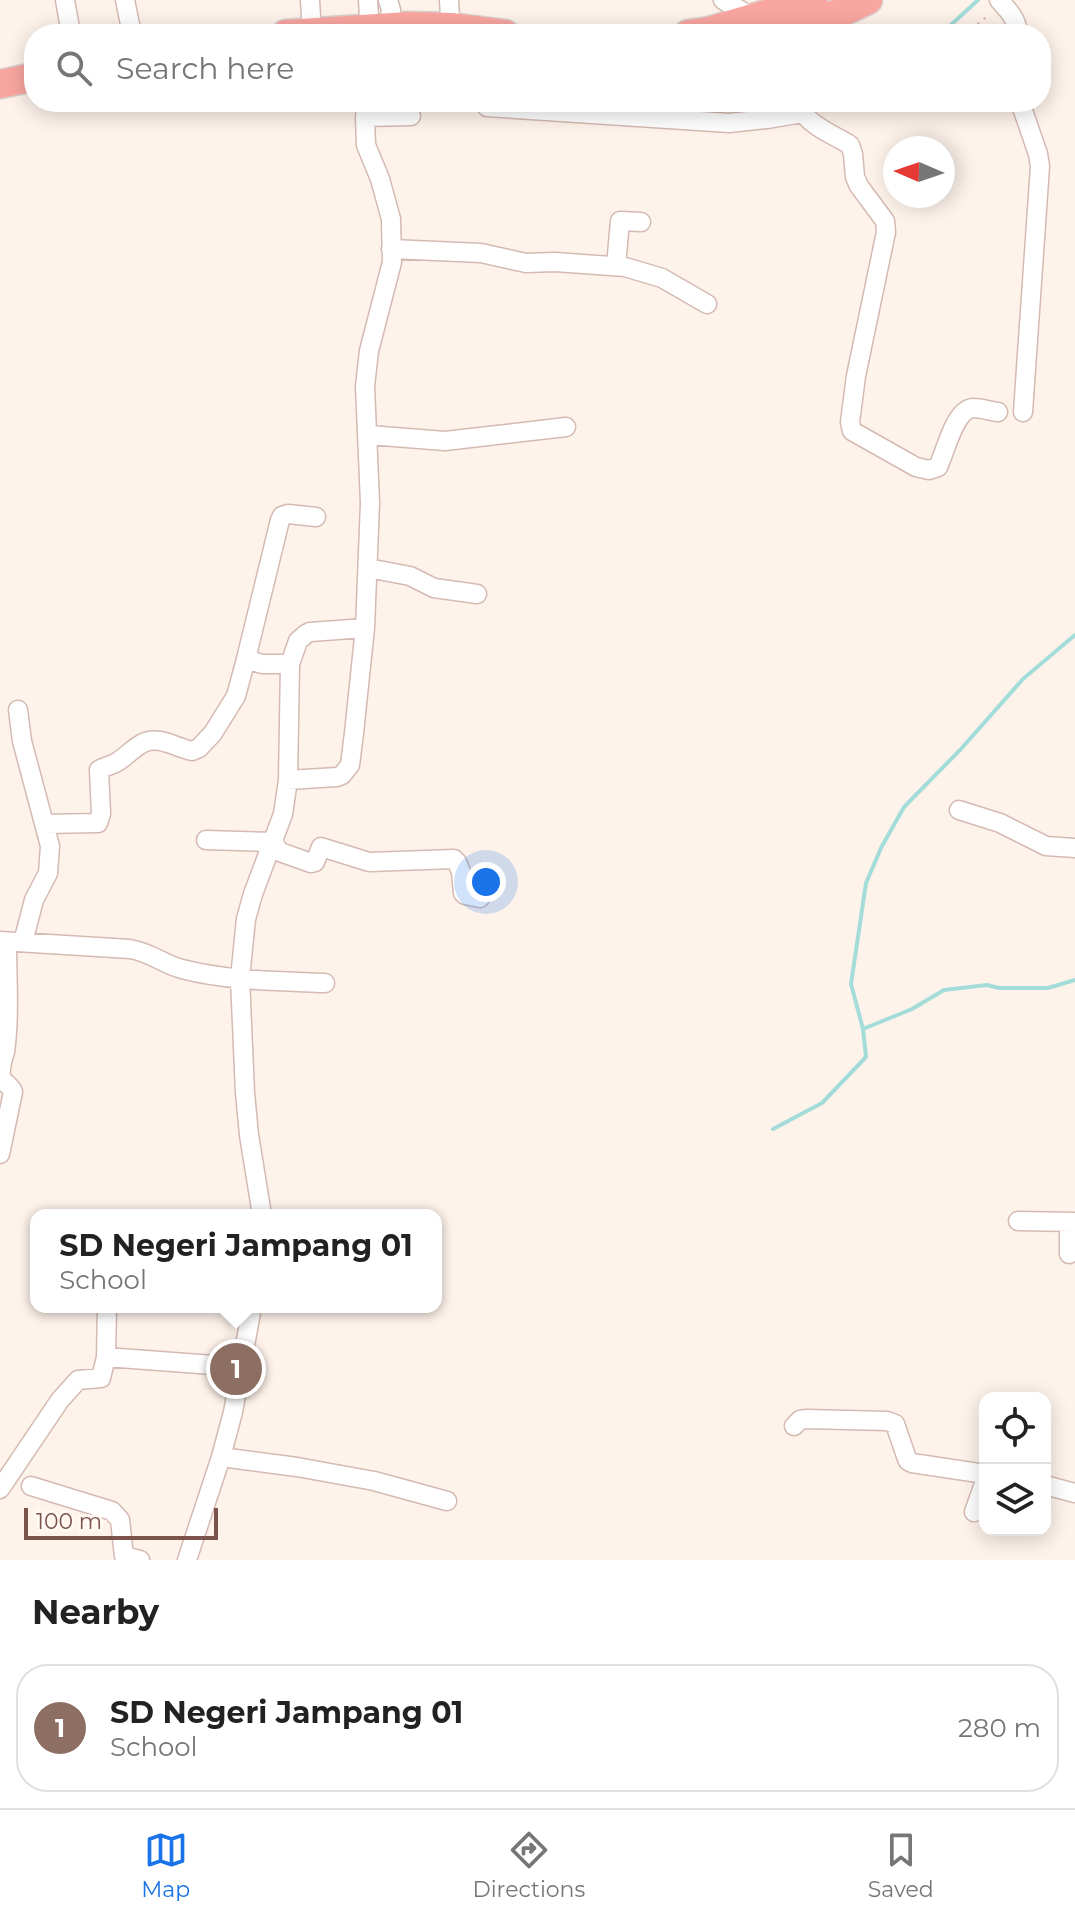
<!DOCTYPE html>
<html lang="en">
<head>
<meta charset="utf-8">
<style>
  :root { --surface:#fff; --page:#f6f6f6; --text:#222; --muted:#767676; --line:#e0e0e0; --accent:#1a73e8 }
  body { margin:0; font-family:Montserrat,sans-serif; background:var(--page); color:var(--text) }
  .controls { position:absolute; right:24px; bottom:24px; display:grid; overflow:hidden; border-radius:16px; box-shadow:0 4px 20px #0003 }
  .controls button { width:72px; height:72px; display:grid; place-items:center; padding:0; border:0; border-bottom:2px solid var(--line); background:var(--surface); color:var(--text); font:40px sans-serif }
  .compass { position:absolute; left:883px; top:136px; width:72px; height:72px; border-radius:50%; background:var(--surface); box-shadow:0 4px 20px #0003; rotate:272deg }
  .scale { position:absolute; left:24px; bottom:20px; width:194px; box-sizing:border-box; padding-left:8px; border:4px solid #7b534b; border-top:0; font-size:22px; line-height:28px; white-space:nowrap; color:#7b534b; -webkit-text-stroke:6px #fff8f3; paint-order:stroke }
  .you { position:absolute; left:486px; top:882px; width:28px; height:28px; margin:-20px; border:6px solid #fff; border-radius:50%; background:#1a73e8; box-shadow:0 0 0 12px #1a73e833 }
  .badge { display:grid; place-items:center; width:52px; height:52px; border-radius:50%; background:var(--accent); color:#fff; font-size:26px; font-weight:700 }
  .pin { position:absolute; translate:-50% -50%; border:4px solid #fff; box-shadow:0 2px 8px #0006 }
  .popup { position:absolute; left:30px; top:1209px; width:412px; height:104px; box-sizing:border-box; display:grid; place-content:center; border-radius:16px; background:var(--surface); filter:drop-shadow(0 2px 6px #0005); font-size:26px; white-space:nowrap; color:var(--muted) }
  .popup b { font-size:30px; color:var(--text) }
  .popup::after { content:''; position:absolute; left:50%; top:100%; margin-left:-16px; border:16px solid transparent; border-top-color:var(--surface) }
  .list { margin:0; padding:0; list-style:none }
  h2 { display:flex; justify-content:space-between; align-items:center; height:104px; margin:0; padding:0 32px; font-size:34px }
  h2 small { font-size:26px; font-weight:400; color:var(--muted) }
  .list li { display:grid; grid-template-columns:52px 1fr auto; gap:24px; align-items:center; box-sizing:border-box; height:128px; margin:0 16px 16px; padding:0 16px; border:2px solid var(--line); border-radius:32px }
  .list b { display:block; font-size:30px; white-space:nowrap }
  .list p { margin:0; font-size:26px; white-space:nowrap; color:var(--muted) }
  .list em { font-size:26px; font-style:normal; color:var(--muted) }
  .icon { flex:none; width:44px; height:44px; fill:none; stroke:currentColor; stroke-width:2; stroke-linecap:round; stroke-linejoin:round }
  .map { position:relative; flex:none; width:1075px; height:1560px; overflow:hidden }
  .search { position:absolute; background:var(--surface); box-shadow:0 4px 20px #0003; left:24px; right:24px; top:24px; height:88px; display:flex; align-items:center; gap:20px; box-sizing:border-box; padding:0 28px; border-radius:32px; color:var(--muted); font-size:30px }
  .sheet { height:248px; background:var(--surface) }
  nav { display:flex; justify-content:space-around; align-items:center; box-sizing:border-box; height:112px; border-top:2px solid var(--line); background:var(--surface); font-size:22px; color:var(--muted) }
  nav a { display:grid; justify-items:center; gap:4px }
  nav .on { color:var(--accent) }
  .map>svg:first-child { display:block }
</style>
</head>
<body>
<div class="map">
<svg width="1075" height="1560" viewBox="0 0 1075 1560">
  <rect width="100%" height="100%" fill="#fef3eb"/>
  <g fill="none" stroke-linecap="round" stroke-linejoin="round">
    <path stroke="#a3dcd9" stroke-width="4" d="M 941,34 L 978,0
      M 863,1029 L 912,1009 L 944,990 L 987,985 L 999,988 L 1048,988 L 1075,980
      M 773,1129 L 822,1103 L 866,1057 L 863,1029 L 851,984 L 866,883 L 881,848 L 904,807 L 960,750 L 1023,679 L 1075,635"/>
    <defs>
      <path id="minor" d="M 65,0 L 71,34
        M 125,0 L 132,34
        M 310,0 L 312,34
        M 368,0 L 370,34
        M 388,0 L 391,10 L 390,27
        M 449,0 L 451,34
        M 723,0 L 752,17
        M 999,0 C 1009,11 1017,19 1018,34
        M 802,102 C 802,106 803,112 805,115 C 812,126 839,138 850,145 L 853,154 L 855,177 L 859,186 L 885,221 L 886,232 L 856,376 L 850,422 L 852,431 L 916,467 L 929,470 L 938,467 C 946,451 954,410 973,408 C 981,408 990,411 998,412
        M 1020,102 L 1038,154 L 1040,166 L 1023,412
        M 487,107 L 729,123 L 767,119 L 803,113
        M 365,117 L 411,116
        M 391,249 L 481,253 L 526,263 L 555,262 L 625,267 L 662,278 L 707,304
        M 616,266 L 620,221 L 641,222
        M 369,435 L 445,441 L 566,427
        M 368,568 L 410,576 L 434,588 L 477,594
        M 246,659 L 262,664 L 290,664
        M 18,710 L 22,741 L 50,846 L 48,873 L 34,900 L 23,942
        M 288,780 L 290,664 L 298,641 L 306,634 L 310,632 L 365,628
        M 959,810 L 1000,823 L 1046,846 L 1075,848
        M 45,824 L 98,823 L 101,814 L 99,770 C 105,766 111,766 117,762 C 126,757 133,748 143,743 C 158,735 177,748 192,751 L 199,748 L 213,733 L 236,696 L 246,659 L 280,520 L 282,516 L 288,514 L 316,517
        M 206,840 L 273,842 L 280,852 L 311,863 L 315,862 L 321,847 L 369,862 L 454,859 L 457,862 L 461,872 L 463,893 L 465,895 L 480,898
        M 0,941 L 130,949 C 153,953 162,964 182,969 C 228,981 278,981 325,983
        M 0,1154 L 13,1092 C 10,1084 3,1083 1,1077 C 0,1070 3,1058 5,1052 C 10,1016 7,978 7,942
        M 262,1215 L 249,1135 L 245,1093 L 240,978 L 246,919 L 253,894 L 283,814 L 288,780 L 337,777 L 342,775 L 350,765 L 354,733 L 365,628 L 370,503 L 365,386 L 369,351 L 392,262 L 391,219 L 380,179 L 366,145 L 365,117 L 366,110 L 370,102
        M 1018,1221 L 1075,1222
        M 1069,1254 L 1069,1222
        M 106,1357 L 240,1367
        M 794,1426 L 800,1420 L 807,1419 L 887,1421 L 895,1424 L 906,1456 L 908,1461 L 912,1463 L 985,1474
        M 221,1457 L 297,1467 L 374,1481 L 447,1501
        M 1045,1485 L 1075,1493
        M 31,1486 L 112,1511 L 120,1520 L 124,1556 L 140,1560
        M 0,1489 L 60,1400 L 78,1380 L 101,1378 L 106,1357 L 107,1308
        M 974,1512 L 985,1481
        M 187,1560 L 221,1457 L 233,1412 L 252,1307"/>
      <path id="highway" d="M 785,28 L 843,12 L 868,0
        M 286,34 L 408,26 L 451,27 L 505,34
        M 688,34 L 709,31 L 813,0
        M 0,84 L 34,77"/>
    </defs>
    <use href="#minor" stroke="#d4bab2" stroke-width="21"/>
    <use href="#highway" stroke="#dacfcd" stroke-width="31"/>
    <path stroke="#dbaea3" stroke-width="2" stroke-dasharray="2 6" stroke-linecap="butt" d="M 965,34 L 989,15
      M 820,108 L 840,102"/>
    <use href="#minor" stroke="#fff" stroke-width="18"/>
    <use href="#highway" stroke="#faa6a0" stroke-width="28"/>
  </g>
</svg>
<div class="controls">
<button><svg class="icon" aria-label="locate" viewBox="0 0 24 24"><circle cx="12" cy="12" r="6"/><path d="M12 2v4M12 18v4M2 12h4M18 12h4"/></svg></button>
<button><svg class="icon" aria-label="layers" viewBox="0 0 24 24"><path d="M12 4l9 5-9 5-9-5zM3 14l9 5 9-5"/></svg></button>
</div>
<svg class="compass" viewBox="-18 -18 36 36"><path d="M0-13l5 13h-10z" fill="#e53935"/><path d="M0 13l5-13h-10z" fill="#767676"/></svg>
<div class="scale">100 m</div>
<div class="you"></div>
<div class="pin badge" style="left:236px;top:1369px;background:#8d6e63">1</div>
<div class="popup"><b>SD Negeri Jampang 01</b>School</div>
<div class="search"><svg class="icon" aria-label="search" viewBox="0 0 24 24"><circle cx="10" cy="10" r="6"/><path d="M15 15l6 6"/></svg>Search here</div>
</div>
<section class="sheet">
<h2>Nearby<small></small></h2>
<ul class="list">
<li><span class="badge" style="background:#8d6e63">1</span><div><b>SD Negeri Jampang 01</b><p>School</p></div><em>280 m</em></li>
</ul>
</section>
<nav>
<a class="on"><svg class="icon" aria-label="map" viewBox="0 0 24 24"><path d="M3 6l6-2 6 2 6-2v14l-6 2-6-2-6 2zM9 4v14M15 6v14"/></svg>Map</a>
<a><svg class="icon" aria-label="directions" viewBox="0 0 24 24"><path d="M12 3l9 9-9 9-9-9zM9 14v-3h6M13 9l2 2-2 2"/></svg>Directions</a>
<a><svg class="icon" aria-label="saved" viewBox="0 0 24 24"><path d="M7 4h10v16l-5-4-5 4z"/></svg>Saved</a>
</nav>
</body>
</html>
